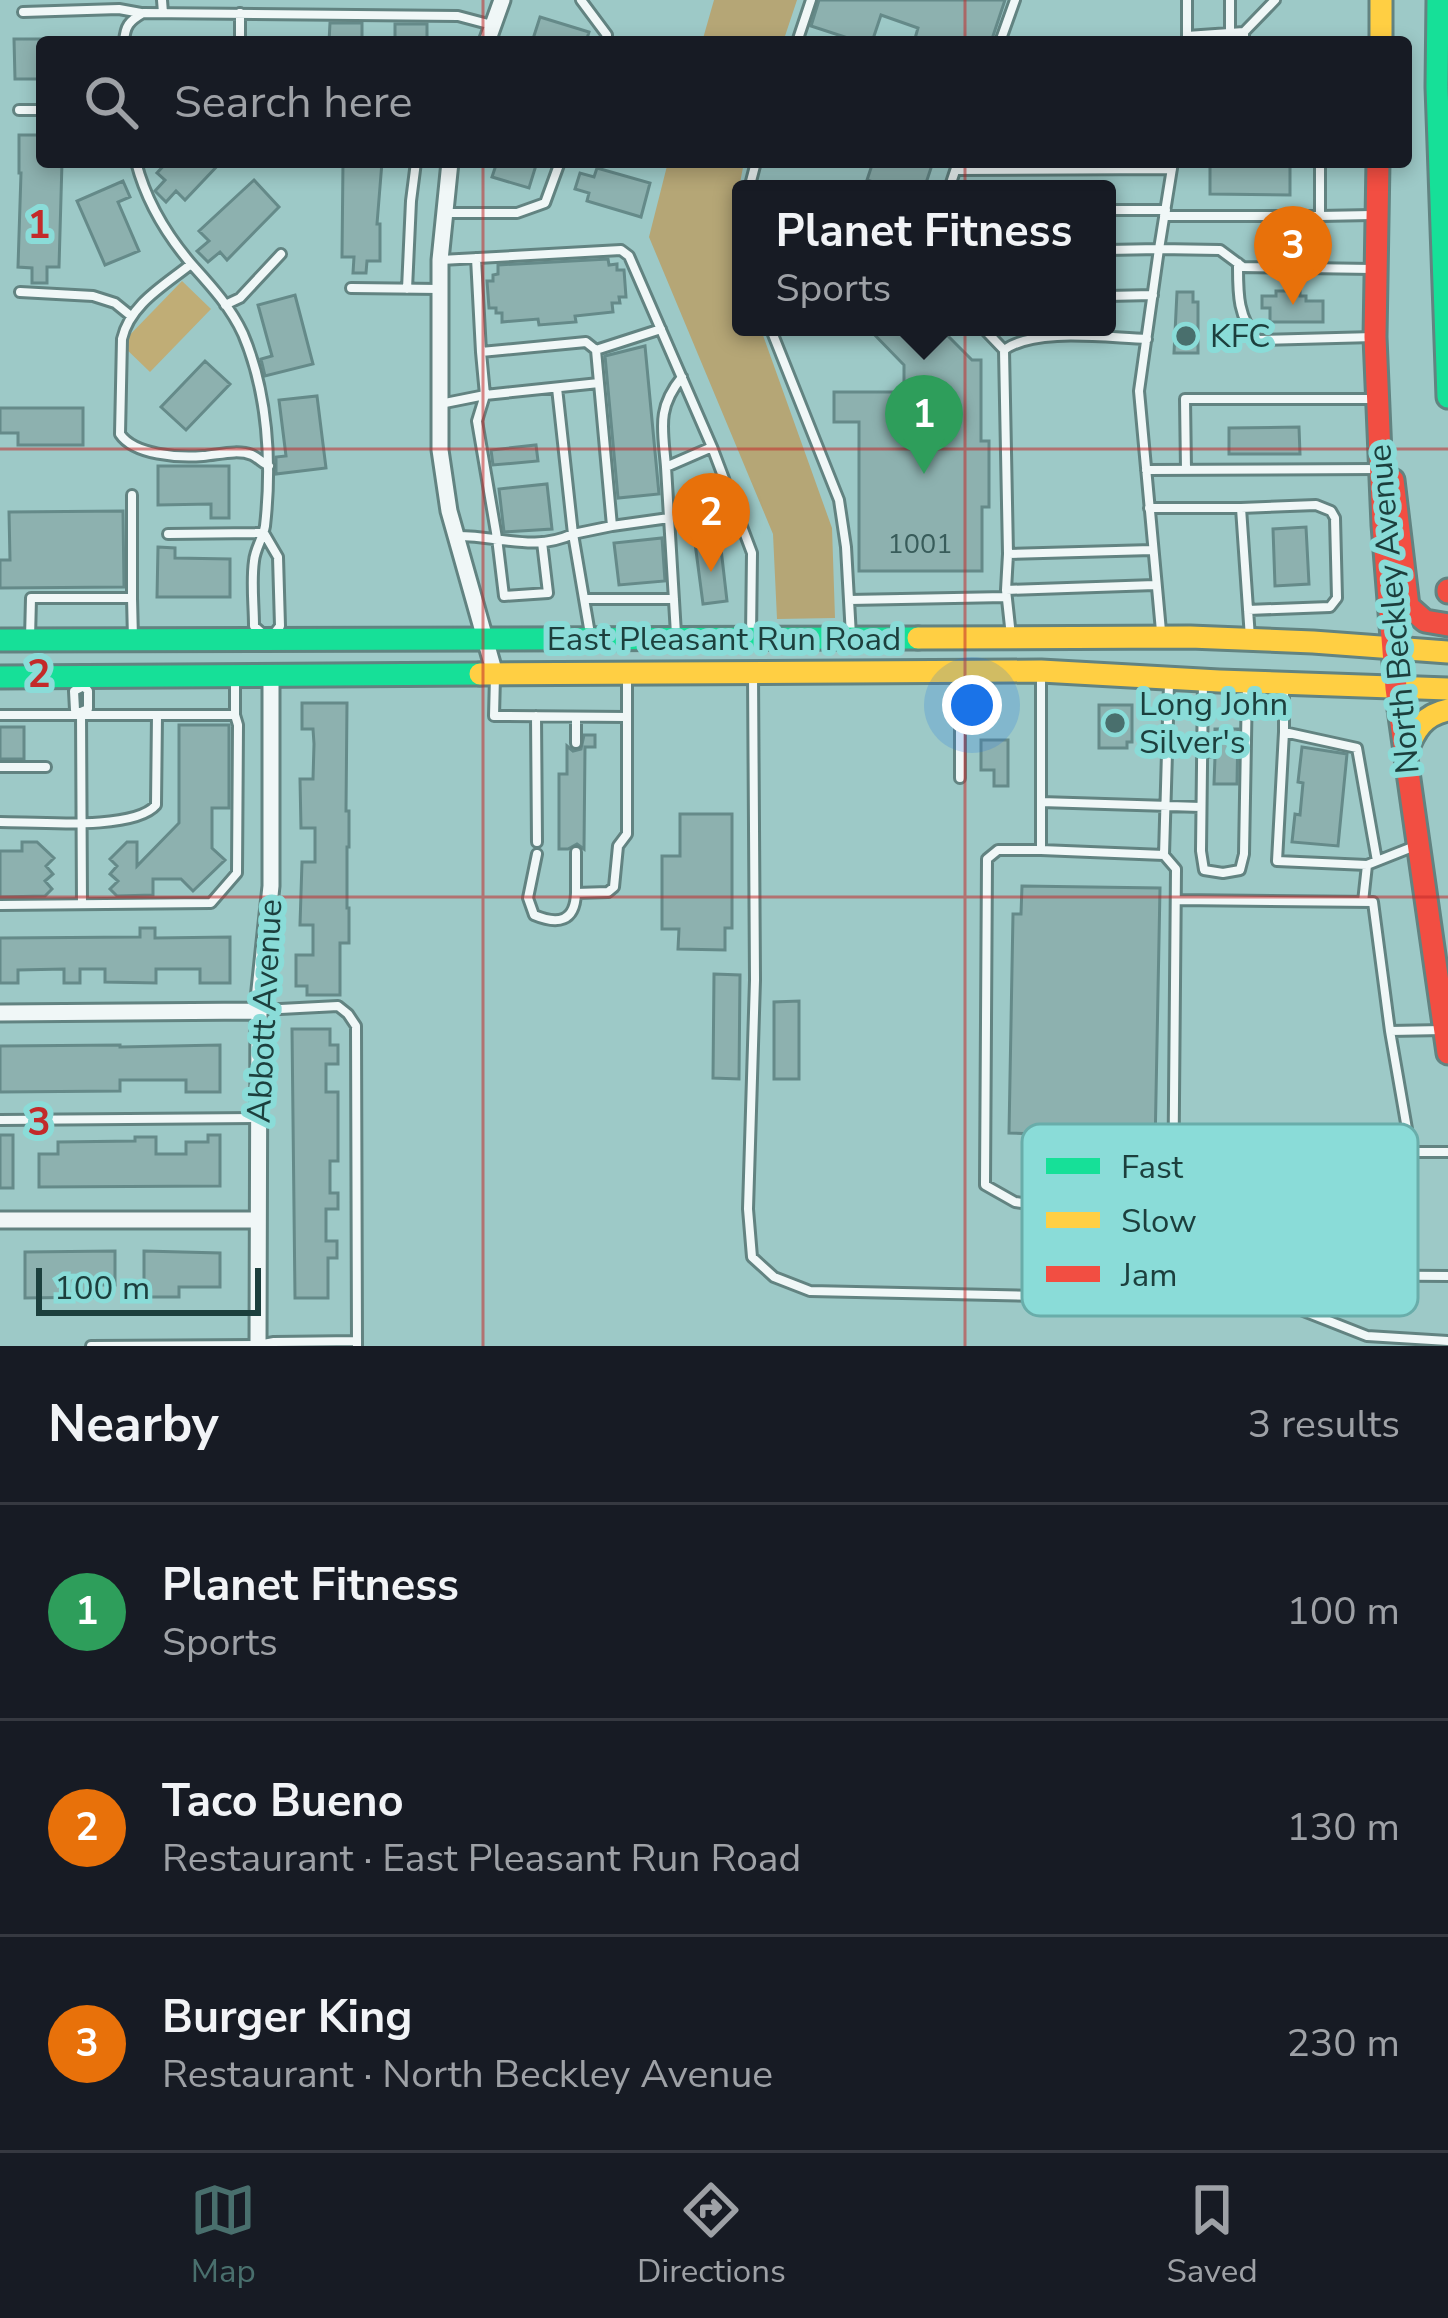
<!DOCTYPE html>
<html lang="en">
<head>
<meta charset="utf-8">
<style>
  :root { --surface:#171b24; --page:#242831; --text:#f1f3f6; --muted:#9ea1a6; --line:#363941; --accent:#496f6d }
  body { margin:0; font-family:"Nunito Sans",sans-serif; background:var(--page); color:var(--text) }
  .scale { position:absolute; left:36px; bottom:30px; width:225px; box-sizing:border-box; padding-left:12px; border:6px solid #1c3f3d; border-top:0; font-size:33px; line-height:42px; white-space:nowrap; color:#1c3f3d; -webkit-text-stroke:9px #8adcd8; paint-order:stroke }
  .you { position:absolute; left:972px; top:705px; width:42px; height:42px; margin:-30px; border:9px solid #fff; border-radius:50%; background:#1a73e8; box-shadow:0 0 0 18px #1a73e833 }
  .badge { display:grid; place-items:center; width:78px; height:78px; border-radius:50%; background:var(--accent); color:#fff; font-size:39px; font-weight:700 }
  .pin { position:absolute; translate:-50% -99px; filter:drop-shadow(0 3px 6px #0008) }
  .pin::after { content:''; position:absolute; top:63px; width:42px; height:36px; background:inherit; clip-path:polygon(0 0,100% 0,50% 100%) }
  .popup { position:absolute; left:732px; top:180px; width:384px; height:156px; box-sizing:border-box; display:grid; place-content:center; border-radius:12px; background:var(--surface); filter:drop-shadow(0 3px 9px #0005); font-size:39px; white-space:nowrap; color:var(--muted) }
  .popup b { font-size:45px; color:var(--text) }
  .popup::after { content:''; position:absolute; left:50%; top:100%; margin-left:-24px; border:24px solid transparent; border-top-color:var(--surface) }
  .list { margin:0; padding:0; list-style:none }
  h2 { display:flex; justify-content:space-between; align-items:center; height:156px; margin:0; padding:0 48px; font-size:51px }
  h2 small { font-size:39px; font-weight:400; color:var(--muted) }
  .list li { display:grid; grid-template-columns:78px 1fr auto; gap:36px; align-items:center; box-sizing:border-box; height:216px; padding:0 48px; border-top:3px solid var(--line) }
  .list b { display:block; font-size:45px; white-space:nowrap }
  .list p { margin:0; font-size:39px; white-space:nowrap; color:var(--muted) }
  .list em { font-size:39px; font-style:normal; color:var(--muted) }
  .icon { flex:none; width:66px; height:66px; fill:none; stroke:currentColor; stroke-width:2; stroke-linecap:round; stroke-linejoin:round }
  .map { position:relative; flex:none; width:1448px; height:1346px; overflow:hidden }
  .search { position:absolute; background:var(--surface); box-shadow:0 6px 18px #0003; left:36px; right:36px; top:36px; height:132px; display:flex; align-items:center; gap:30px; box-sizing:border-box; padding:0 42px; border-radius:12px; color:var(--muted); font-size:45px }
  .sheet { height:804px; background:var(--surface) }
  nav { display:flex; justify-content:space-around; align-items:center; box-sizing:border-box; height:168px; border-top:3px solid var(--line); background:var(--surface); font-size:33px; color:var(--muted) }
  nav a { display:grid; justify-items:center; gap:6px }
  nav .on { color:var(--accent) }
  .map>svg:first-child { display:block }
</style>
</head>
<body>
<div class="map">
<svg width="1448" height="1346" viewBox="0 0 1448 1346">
  <rect width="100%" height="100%" fill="#9dc9c7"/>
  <path fill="#c0ad76" d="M 182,281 L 211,309 L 150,372 L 121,344 Z"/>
  <path fill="#b5a676" d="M 714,0 L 797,0 L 783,42 L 702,42 Z
    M 668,162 L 744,162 L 732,225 L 741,258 L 741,327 L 760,327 L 832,528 L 835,618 L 777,619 L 773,534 L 649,237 Z"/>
  <path fill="#8db1af" stroke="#658a89" stroke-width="3" d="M 819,0 L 1005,0 L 991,42 L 914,42 L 918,28 L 881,15 L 872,42 L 860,42 L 811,26 Z
    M 540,17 L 589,32 L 586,42 L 532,42 Z
    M 330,23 L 362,23 L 362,42 L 329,42 Z
    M 395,24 L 427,24 L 427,42 L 395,42 Z
    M 14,39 L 42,39 L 42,79 L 15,79 Z
    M 19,135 L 42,135 L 42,162 L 62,162 L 59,267 L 47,267 L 47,283 L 32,283 L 32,268 L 18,267 L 21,173 L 19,173 Z
    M 167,162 L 221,162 L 185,200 L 176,191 L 166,202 L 155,191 L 165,180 L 157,173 Z
    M 343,162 L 382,162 L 377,224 L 380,224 L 380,261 L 367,261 L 366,273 L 353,273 L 354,257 L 342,257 Z
    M 497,162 L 537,162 L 529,188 L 492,177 Z
    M 873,162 L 933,162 L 924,189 L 894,189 L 867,180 Z
    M 1210,162 L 1290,162 L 1290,195 L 1210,194 Z
    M 597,168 L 650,183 L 641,217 L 587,201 L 589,193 L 575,189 L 580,173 L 594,177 Z
    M 254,180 L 279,207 L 227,260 L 220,252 L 208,262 L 197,251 L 209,241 L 199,231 Z
    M 123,181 L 130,197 L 118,202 L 139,251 L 105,265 L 77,201 Z
    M 608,259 L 609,265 L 617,264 L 617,270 L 624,270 L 626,297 L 619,297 L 620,303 L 612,303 L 613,312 L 575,316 L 576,322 L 539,325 L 538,319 L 502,322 L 502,313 L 496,313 L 496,308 L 489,308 L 487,281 L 493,281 L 493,275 L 498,274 L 498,265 Z
    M 1276,291 L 1300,291 L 1300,296 L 1306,296 L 1306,301 L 1323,301 L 1323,322 L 1270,322 L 1270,308 L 1262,308 L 1262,296 L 1276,296 Z
    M 1177,292 L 1193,292 L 1193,302 L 1198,302 L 1198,353 L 1174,353 Z
    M 295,295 L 313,364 L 265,376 L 261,359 L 272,356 L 258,305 Z
    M 867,327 L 939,327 L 972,360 L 981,360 L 981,441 L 989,441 L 989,507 L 982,507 L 982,571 L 859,571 L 859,422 L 834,422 L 834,392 L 904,392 L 904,365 Z
    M 645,346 L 659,494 L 618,498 L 605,356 Z
    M 205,361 L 230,384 L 186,430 L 161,407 Z
    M 317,396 L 326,468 L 276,474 L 276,457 L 286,456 L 279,400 Z
    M 0,408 L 83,408 L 83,445 L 18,445 L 18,433 L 0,433 Z
    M 1299,427 L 1300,454 L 1229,454 L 1229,428 Z
    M 536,445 L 538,461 L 493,465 L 491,450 Z
    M 158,466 L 229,466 L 229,518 L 211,518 L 211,504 L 158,505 Z
    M 547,484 L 552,529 L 504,532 L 499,489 Z
    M 123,511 L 124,587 L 0,588 L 0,560 L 10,560 L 9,512 Z
    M 1306,527 L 1309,584 L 1275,586 L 1273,529 Z
    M 662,538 L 665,581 L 619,585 L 614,543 Z
    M 720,540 L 727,601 L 703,604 L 695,543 Z
    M 158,547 L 175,548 L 175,558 L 230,559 L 230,597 L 157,597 Z
    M 302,703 L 347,703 L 346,811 L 349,811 L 349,847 L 347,847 L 347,908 L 349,908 L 349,943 L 340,943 L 340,995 L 307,995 L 307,986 L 296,986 L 296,955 L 313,955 L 313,925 L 300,925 L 302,862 L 315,862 L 315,828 L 301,828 L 300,779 L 313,779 L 314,744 L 313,729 L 302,729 Z
    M 1099,705 L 1132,705 L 1132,742 L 1127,742 L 1127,748 L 1099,748 Z
    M 179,725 L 229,725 L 229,808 L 212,808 L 212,848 L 225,860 L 193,891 L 181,879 L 153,879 L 153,895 L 117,896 L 110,889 L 118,881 L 110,874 L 117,866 L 110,859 L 127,842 L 137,842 L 137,866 L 179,823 Z
    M 0,727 L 24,727 L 24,759 L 0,759 Z
    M 1215,729 L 1238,729 L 1237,784 L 1214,784 L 1215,757 L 1210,757 L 1210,745 L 1211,742 L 1215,742 Z
    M 584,735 L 595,735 L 595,747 L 585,747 L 584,849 L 577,844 L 568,849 L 559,849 L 559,774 L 567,774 L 567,746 L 573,751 L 581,749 Z
    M 981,740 L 1008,740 L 1008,786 L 994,786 L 994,770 L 981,770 Z
    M 1302,747 L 1347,754 L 1338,846 L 1292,842 L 1295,814 L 1300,815 L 1303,783 L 1298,782 Z
    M 680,814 L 732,814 L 732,928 L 725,928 L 725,950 L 678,949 L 679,929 L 662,929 L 662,856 L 680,856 Z
    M 22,842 L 37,842 L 54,858 L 46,866 L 53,874 L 45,881 L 52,889 L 45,896 L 0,897 L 0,851 L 22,851 Z
    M 1022,886 L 1160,888 L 1154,1200 L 1037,1197 L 1038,1134 L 1009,1133 L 1013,914 L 1021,914 Z
    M 140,928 L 155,928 L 155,938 L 230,937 L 230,983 L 200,983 L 200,969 L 156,969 L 156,983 L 105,982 L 105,969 L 80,969 L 80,983 L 64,983 L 64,969 L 18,970 L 18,983 L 0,983 L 0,938 L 140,937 Z
    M 714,974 L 740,975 L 739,1079 L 713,1078 Z
    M 799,1001 L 799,1079 L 774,1079 L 774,1002 Z
    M 292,1029 L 330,1029 L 330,1045 L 338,1045 L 338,1064 L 326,1064 L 326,1092 L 338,1092 L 338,1161 L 330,1161 L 330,1193 L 338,1193 L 338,1209 L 326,1209 L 326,1241 L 337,1241 L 337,1258 L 328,1258 L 328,1298 L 295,1298 Z
    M 120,1045 L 120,1047 L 220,1045 L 220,1092 L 186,1092 L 186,1080 L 120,1080 L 120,1091 L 0,1092 L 0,1046 Z
    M 0,1135 L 13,1135 L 13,1188 L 0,1188 Z
    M 208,1135 L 220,1135 L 220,1186 L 39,1187 L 39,1154 L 58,1154 L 58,1142 L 135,1141 L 135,1137 L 156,1137 L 156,1154 L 186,1154 L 186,1142 L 208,1142 Z
    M 1319,1172 L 1341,1172 L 1341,1195 L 1377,1195 L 1377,1253 L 1315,1253 L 1315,1259 L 1296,1259 L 1296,1256 L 1285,1256 L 1284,1212 L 1280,1212 L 1280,1195 L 1319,1195 Z
    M 115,1251 L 115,1285 L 97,1285 L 97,1297 L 25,1298 L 25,1252 Z
    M 144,1251 L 220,1253 L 220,1287 L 179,1287 L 179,1297 L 144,1297 Z"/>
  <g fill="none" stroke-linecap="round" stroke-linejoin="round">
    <defs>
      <path id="lane" d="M 162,0 L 163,13
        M 581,0 L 607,35 L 604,42
        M 1187,0 L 1187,42
        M 1230,0 L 1230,32
        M 23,12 L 119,9 L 141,13
        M 240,13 L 240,42
        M 1187,36 L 1244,32
        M 124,42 C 125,26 129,21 143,13 L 458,16 L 492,25
        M 797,42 L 811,0
        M 1000,42 L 1015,0
        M 1244,42 L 1244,32 L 1275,0
        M 19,110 L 42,110
        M 136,162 C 146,201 167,236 194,267 C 212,287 231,308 243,334 C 268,393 272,463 265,526 C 263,538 255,549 254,561 C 251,582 254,605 254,626 L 263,634
        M 956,170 L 1172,169
        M 749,189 L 756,162
        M 949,189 L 958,162
        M 1107,210 L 1166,210
        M 445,213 L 517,213 L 545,203 L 560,162
        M 1164,216 L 1320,216 L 1320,162
        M 1320,216 L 1372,215
        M 1107,250 L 1159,249 L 1173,162
        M 476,258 L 481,352
        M 441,260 L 621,250 L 629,256 L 712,447 L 666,467 L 676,634
        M 1238,263 C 1238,292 1237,317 1258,340 L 1374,337
        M 191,264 C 165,285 130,304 122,339 L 120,434 C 134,455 179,458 203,456 C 218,455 237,449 252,455 C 258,458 263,463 269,466
        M 351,288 L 440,289
        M 407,289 L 411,201 L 416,162
        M 20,292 L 93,296 L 115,303 L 131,316
        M 1107,296 L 1153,295
        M 225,305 L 240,298 L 281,254
        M 770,327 L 839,500 L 846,547 L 851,636
        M 982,327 L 1004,350 L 1008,554 L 1006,590 L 1011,636
        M 596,350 L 661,329
        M 1004,350 C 1036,327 1108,338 1147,339
        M 557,388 L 573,534 L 612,526 L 596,350 L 586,342 L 481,352 L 485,395 L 599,383
        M 440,404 L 485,395 L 477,421 L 497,538 L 504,596 L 548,593 L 542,542
        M 712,447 L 752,553 L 751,636
        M 666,467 C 663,429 656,409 682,377
        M 1146,470 L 1378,469
        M 1186,470 L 1185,399 L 1377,399
        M 132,495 L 132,598
        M 1149,508 L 1241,508 L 1250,638
        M 1241,508 L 1316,505 L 1331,511 L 1335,518 L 1337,598 L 1330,607 L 1248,610
        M 612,526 L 669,518
        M 264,533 L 278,557 L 280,626 L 273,635
        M 168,534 L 264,533
        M 458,536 C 500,536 534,552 573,534 L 590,634
        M 1008,554 L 1152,550
        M 1006,590 L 1155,585
        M 584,599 L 674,599
        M 849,600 L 1006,597
        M 1161,631 L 1139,391 L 1159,249 L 1220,250 L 1243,267 L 1373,269
        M 30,638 L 31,598 L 132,598 L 133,639
        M 1041,673 L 1041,850 L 1164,855 L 1169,684
        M 753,674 L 755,980 L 748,1209 L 752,1257 L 774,1277 L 810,1291 L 1278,1301 L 1367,1336 L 1448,1341
        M 495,676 L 494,716 L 627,717 L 627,677
        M 1203,682 L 1201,851 L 1204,870 L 1223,873 L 1240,870 L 1244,854 L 1247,684
        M 82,687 L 74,691 L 75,710 L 81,712 L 82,904
        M 1284,689 L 1284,732 L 1357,748 L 1377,861
        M 81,712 L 88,709 L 88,691 L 82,684
        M 0,715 L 235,715 L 235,677
        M 536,716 L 537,842
        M 1284,732 L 1277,861 L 1367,865
        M 576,743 L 576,717
        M 0,767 L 46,767
        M 960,778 L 960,724 L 970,695 L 972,673
        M 1041,802 L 1201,807
        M 0,822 C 36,822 134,831 156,805 L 157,715
        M 1041,850 L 998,850 L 987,859 L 985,1185 L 1015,1202 L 1085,1212 L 1173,1215 L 1176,869 L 1164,855
        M 576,852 L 576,893
        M 537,854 L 528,898 L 534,915 C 558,925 575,922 576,893 L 608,892 L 614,887 L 618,846 L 627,834 L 627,717
        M 1176,900 L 1373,902 L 1390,1031 L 1443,1030
        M 1363,902 L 1367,865 L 1415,846
        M 0,905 L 211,903 L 237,873 L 238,725 L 235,715
        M 261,1010 L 338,1006 L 348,1014 L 356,1026 L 357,1346
        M 1390,1031 L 1411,1152
        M 0,1120 L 256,1118
        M 1174,1152 L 1448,1152
        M 1173,1215 L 1174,1274 L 1448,1276
        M 91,1346 L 258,1345 L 274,1342 L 357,1341"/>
      <path id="street" d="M 487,42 L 502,0
        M 450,162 L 440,260 L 440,450 L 449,511 L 495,674
        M 0,1013 L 259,1011
        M 0,1220 L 258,1220
        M 258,1346 L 259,999 L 271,886 L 271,676"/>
      <path id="fast" d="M 1438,0 L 1437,87 L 1448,397
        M 0,640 L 918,638
        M 0,677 L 480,674"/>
      <path id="slow" d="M 1381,0 L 1381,42
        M 918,638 L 1190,637 L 1313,642 L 1448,652
        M 480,674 L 1041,671 L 1219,681 L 1448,689
        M 1406,752 C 1415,730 1423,715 1448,710"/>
      <path id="jam" d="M 1378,162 L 1375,337 L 1383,525 L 1396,688 L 1448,1053
        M 1393,480 L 1408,606 L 1425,621 L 1448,625
        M 1448,590 L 1448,592"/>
    </defs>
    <use href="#lane" stroke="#628381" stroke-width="14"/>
    <use href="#street" stroke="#628381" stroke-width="21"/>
    <use href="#fast" stroke="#628381" stroke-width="27"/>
    <use href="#slow" stroke="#628381" stroke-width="27"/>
    <use href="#jam" stroke="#628381" stroke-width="27"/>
    <use href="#lane" stroke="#f0f7f7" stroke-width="8"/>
    <use href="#street" stroke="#f0f7f7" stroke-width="15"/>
    <use href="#fast" stroke="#16e098" stroke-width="21"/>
    <use href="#slow" stroke="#ffcf43" stroke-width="21"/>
    <use href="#jam" stroke="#f24e42" stroke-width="21"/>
  </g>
  <path fill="none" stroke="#c32a2a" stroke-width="3" stroke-opacity="0.55" d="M 483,0 L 483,42M 965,0 L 965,42M 483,162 L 483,1346M 965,162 L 965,1346M 0,449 L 1448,449M 0,897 L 1448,897"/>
  <g fill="#496f6d" stroke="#8adcd8" stroke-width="4.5">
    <circle cx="1186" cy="336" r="12"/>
    <circle cx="1115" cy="723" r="12"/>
  </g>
  <g text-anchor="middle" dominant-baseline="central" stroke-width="12" stroke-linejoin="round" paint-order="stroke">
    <g font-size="27" fill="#385c5a">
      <text x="920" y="544">1001</text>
    </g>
    <g font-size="33" fill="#1c3f3d" stroke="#8adcd8" text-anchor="start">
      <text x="1210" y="336">KFC</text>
      <text x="1139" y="704">Long John<tspan x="1139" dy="38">Silver's</tspan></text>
    </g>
    <g font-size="33" fill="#1c3f3d" stroke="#8adcd8">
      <text transform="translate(1394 609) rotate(-95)">North Beckley Avenue</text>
      <text x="724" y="639">East Pleasant Run Road</text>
      <text transform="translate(265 1011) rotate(-87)">Abbott Avenue</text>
    </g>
  </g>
  <rect x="1022" y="1124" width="396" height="192" rx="18" fill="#8adcd8" stroke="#69adaa" stroke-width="3"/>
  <rect x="1046" y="1158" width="54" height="16" fill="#16e098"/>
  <rect x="1046" y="1212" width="54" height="16" fill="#ffcf43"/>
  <rect x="1046" y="1266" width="54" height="16" fill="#f24e42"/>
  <g font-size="33" fill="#1c3f3d">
    <text x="1121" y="1178">Fast</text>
    <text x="1121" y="1232">Slow</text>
    <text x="1121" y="1286">Jam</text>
  </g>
  <g font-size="39" text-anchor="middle" font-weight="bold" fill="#c32a2a" stroke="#8adcd8" stroke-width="12" stroke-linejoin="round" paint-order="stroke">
    <text x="39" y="238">1</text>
    <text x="39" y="687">2</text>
    <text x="39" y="1135">3</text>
  </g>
</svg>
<div class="scale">100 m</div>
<div class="you"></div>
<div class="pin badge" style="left:924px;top:474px;background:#2e9e5b">1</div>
<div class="popup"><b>Planet Fitness</b>Sports</div>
<div class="pin badge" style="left:711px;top:572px;background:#e8710a">2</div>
<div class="pin badge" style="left:1293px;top:305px;background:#e8710a">3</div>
<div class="search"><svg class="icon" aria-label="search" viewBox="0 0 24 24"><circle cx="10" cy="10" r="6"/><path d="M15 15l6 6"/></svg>Search here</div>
</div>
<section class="sheet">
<h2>Nearby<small>3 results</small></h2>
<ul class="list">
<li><span class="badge" style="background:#2e9e5b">1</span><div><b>Planet Fitness</b><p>Sports</p></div><em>100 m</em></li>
<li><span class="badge" style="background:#e8710a">2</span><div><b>Taco Bueno</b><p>Restaurant · East Pleasant Run Road</p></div><em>130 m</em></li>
<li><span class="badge" style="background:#e8710a">3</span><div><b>Burger King</b><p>Restaurant · North Beckley Avenue</p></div><em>230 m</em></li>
</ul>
</section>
<nav>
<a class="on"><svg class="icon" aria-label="map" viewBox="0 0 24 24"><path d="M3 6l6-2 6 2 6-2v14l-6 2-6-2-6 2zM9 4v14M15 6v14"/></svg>Map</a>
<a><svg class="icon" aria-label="directions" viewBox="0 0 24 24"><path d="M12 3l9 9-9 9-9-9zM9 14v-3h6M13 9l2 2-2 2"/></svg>Directions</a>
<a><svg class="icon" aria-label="saved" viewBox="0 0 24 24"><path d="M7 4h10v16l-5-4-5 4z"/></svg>Saved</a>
</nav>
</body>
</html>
